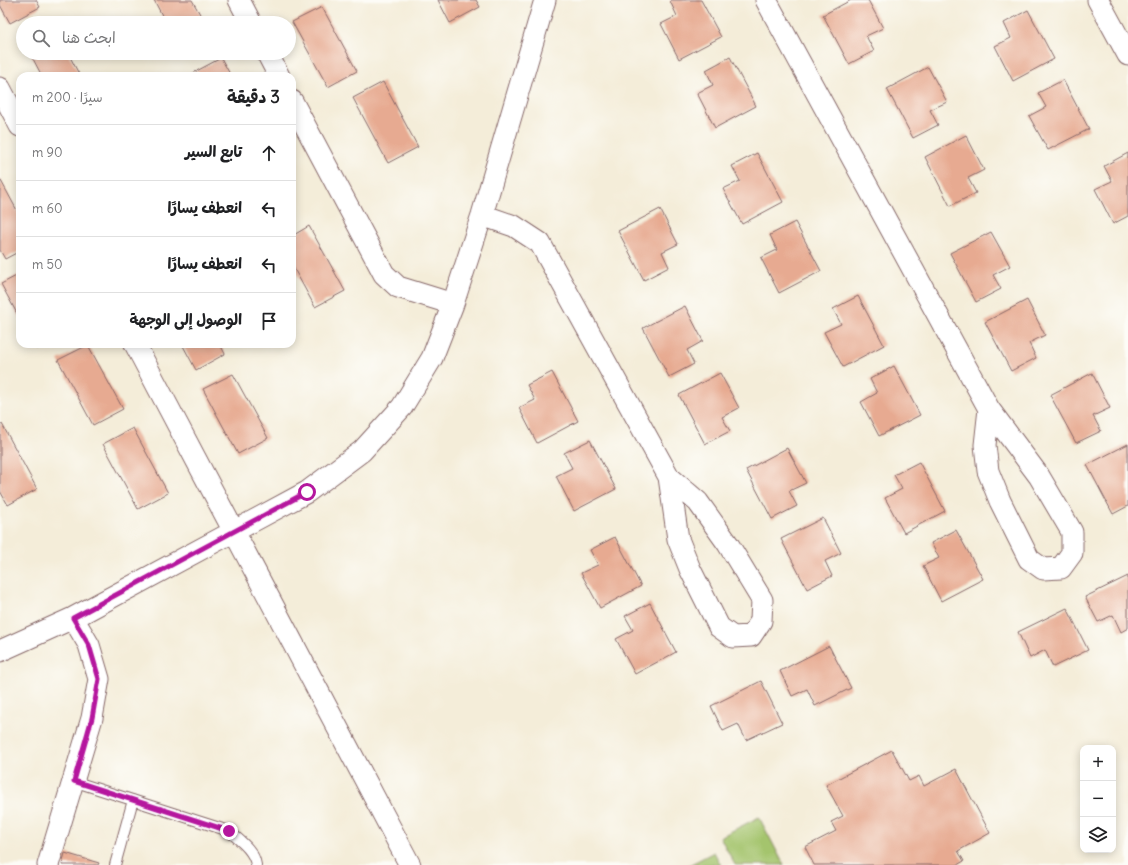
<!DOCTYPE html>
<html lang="ar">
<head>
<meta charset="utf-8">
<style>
  :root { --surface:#fff; --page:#f6f6f6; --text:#202124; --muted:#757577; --line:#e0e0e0 }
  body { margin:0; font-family:Delius,"Playpen Sans Arabic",sans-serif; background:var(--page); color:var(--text); direction:rtl }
  .controls { position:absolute; right:12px; bottom:12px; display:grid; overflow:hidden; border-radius:8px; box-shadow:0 2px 10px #0003 }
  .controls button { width:36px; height:36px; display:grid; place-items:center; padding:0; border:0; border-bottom:1px solid var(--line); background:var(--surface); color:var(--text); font:20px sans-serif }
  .stop { position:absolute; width:12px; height:12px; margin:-9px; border:3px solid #b5179e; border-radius:50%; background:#fff }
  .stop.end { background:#b5179e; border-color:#fff; box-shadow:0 1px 4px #0008 }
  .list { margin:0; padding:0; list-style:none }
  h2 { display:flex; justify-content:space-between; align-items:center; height:52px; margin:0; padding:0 16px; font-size:17px }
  h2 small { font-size:13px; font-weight:400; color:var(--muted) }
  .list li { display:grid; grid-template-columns:26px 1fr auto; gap:12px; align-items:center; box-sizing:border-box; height:56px; padding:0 16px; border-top:1px solid var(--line) }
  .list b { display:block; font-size:15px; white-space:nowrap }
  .list em { font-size:13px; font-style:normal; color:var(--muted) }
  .icon { flex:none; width:22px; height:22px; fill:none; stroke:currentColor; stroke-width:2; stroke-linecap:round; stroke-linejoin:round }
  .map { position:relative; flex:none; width:1128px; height:865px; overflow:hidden; direction:ltr }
  .search { position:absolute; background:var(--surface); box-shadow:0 2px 10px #0003; left:16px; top:16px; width:280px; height:44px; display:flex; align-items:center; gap:10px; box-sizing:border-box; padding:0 14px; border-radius:22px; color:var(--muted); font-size:15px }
  .panel { position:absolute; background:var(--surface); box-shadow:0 2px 10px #0003; left:16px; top:72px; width:280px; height:276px; border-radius:12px; direction:rtl }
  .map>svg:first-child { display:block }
</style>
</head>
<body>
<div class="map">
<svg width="1128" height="865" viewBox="0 0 1128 865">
  <rect width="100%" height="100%" fill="#fdfcf7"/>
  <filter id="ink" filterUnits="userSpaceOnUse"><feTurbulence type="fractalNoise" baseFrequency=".025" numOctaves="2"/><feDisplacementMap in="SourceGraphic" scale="8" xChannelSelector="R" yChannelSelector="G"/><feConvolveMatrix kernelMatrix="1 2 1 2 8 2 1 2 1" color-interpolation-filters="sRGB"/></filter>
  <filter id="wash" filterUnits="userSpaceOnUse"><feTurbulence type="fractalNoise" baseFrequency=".012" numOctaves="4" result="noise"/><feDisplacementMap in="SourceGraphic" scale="16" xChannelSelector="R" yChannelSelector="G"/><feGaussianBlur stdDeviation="0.9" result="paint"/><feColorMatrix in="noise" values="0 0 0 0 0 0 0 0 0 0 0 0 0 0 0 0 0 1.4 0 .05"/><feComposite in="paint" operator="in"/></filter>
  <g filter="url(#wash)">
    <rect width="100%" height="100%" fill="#f4edd9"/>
    <path fill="#a4c46d" stroke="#77724c" d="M 759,817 L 784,865 L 735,865 L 720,837 Z
      M 714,852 L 721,865 L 689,865 Z"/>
    <g id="blocks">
      <path fill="#e7aa91" d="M 0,0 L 36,0 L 40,7 L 10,23 L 0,5 Z
        M 154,0 L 192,0 L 205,23 L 166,23 Z
        M 438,0 L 476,0 L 480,7 L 450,23 Z
        M 672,0 L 701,0 L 721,37 L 679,59 L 661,24 L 677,16 L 670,1 Z
        M 851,0 L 868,0 L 883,28 L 866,36 L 874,51 L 849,64 L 823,15 Z
        M 322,7 L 357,71 L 328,87 L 292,22 Z
        M 1028,10 L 1054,59 L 1013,81 L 995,46 L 1011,38 L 1004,23 Z
        M 35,53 L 68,53 L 80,76 L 42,76 L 31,55 Z
        M 730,57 L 756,106 L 715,128 L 697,93 L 713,85 L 706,70 Z
        M 221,58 L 231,76 L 192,76 L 191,74 Z
        M 928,67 L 947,102 L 930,110 L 938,125 L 913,138 L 887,89 Z
        M 1063,80 L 1089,129 L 1048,150 L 1029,116 L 1046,107 L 1038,93 Z
        M 383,82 L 418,147 L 388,163 L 353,98 Z
        M 966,135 L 984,170 L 968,178 L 976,193 L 950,206 L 925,157 Z
        M 757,153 L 783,202 L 742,224 L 723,189 L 740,181 L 732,166 Z
        M 1128,153 L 1128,216 L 1113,224 L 1095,189 L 1112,181 L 1104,166 Z
        M 0,179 L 20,216 L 20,251 L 5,259 L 0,250 Z
        M 660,209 L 678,244 L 662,252 L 669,267 L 644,280 L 618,231 Z
        M 795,222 L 821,271 L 779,293 L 761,258 L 777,250 L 770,235 Z
        M 309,226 L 345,291 L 315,307 L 292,265 L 292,236 Z
        M 991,232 L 1010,266 L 993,275 L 1001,289 L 976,302 L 950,253 Z
        M 20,274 L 20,319 L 1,284 Z
        M 858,296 L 884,345 L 843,367 L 824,332 L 841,324 L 833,309 Z
        M 1027,300 L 1045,335 L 1029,343 L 1036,358 L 1011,371 L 985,322 Z
        M 685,306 L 703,341 L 687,350 L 694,364 L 669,377 L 643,328 Z
        M 34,344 L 46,344 L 36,349 Z
        M 182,344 L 220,344 L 225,354 L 196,370 Z
        M 88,345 L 123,409 L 93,425 L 58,360 Z
        M 894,366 L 920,415 L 879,436 L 861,402 L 877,393 L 870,379 Z
        M 552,372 L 578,421 L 537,443 L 519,408 L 535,400 L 527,385 Z
        M 720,373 L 739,408 L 722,417 L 730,431 L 705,444 L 679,395 Z
        M 1092,373 L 1110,408 L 1093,416 L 1101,431 L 1076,443 L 1050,395 Z
        M 233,374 L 268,438 L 238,454 L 203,389 Z
        M 2,424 L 37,489 L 8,505 L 0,491 L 0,425 Z
        M 133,428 L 168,493 L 138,509 L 103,444 Z
        M 590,440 L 616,489 L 574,511 L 556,476 L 572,468 L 564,453 Z
        M 1128,444 L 1128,506 L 1113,514 L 1087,465 Z
        M 787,448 L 806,483 L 789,491 L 797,506 L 772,519 L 746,470 Z
        M 919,462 L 945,511 L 904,533 L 885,498 L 902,489 L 894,475 Z
        M 823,518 L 841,553 L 825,561 L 832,576 L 807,589 L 781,539 Z
        M 956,530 L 983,579 L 941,601 L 923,566 L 939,558 L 931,543 Z
        M 615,537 L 641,586 L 600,608 L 581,573 L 598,565 L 590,550 Z
        M 1128,576 L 1128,628 L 1121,632 L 1113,615 L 1098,622 L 1085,597 Z
        M 650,603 L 676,652 L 635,674 L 616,639 L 633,630 L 625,616 Z
        M 1067,608 L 1088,650 L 1053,667 L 1045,650 L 1030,658 L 1018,632 Z
        M 829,646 L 851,688 L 815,706 L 807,689 L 792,696 L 780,671 Z
        M 761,681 L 782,723 L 746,740 L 738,724 L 723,731 L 711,706 Z
        M 892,750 L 909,781 L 919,776 L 924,786 L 956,769 L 990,833 L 958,851 L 964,861 L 957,865 L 814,865 L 805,847 L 836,831 L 831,822 L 843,816 L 826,785 Z
        M 65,853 L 99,863 L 98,865 L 62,865 Z"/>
    </g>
  </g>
  <g filter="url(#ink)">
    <use href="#blocks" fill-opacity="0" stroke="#866768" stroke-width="1"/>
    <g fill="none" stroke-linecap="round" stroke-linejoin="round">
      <defs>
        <path id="lane" d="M 73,781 L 229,831 C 239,840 254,850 256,865
          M 115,865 L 133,800"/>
        <path id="street" d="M 239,0 L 251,23
          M 766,0 L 989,409 L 1039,476 L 1072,532 L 1072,553 L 1061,568 L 1043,569 L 1029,559 L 1000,501 L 988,471 L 985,445 L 989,409
          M 1098,0 L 1128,55
          M 267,53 L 279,76
          M 0,88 L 20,126
          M 292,101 L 384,274 L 398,287 L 453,304
          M 482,215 L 514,226 L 540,243 L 669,477 L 678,539 L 690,569 L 719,627 L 733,637 L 751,636 L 761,621 L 762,600 L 728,544 L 698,502 L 669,477
          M 135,344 L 410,865
          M 0,651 L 73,618 L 307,492 L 362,451 L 402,407 L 432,358 L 453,304 L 482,215 L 545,0
          M 48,865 L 92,718 L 99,679 L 89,645 L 73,618"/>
      </defs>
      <use href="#lane" stroke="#866768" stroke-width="12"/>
      <use href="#street" stroke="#866768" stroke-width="23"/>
      <use href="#lane" stroke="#fff" stroke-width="10"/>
      <use href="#street" stroke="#fff" stroke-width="21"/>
    </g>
  </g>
  <g fill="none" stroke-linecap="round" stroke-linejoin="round" filter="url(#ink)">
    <path stroke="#b5179e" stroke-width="5" d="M 229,831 L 74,781 L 92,718 L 99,679 L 89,645 L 73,618 L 307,492"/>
  </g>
</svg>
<div class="controls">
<button>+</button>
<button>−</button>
<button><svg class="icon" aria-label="layers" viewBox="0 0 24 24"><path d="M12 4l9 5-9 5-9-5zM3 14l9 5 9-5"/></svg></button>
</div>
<div class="stop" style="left:307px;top:492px"></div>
<div class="stop end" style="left:229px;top:831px"></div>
<div class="search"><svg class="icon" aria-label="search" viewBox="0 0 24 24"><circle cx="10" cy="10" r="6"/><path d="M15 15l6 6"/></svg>ابحث هنا</div>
<section class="panel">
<h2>3 دقيقة<small>سيرًا · 200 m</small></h2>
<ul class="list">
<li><svg class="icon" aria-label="ahead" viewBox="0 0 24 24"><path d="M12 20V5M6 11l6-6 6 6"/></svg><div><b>تابع السير</b></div><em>90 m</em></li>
<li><svg class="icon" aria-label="left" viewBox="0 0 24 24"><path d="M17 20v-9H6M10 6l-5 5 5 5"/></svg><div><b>انعطف يسارًا</b></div><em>60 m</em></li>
<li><svg class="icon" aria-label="left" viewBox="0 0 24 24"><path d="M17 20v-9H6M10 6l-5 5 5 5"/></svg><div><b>انعطف يسارًا</b></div><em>50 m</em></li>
<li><svg class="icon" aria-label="arrive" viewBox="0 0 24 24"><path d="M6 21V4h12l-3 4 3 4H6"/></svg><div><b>الوصول إلى الوجهة</b></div></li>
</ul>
</section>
</div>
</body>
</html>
